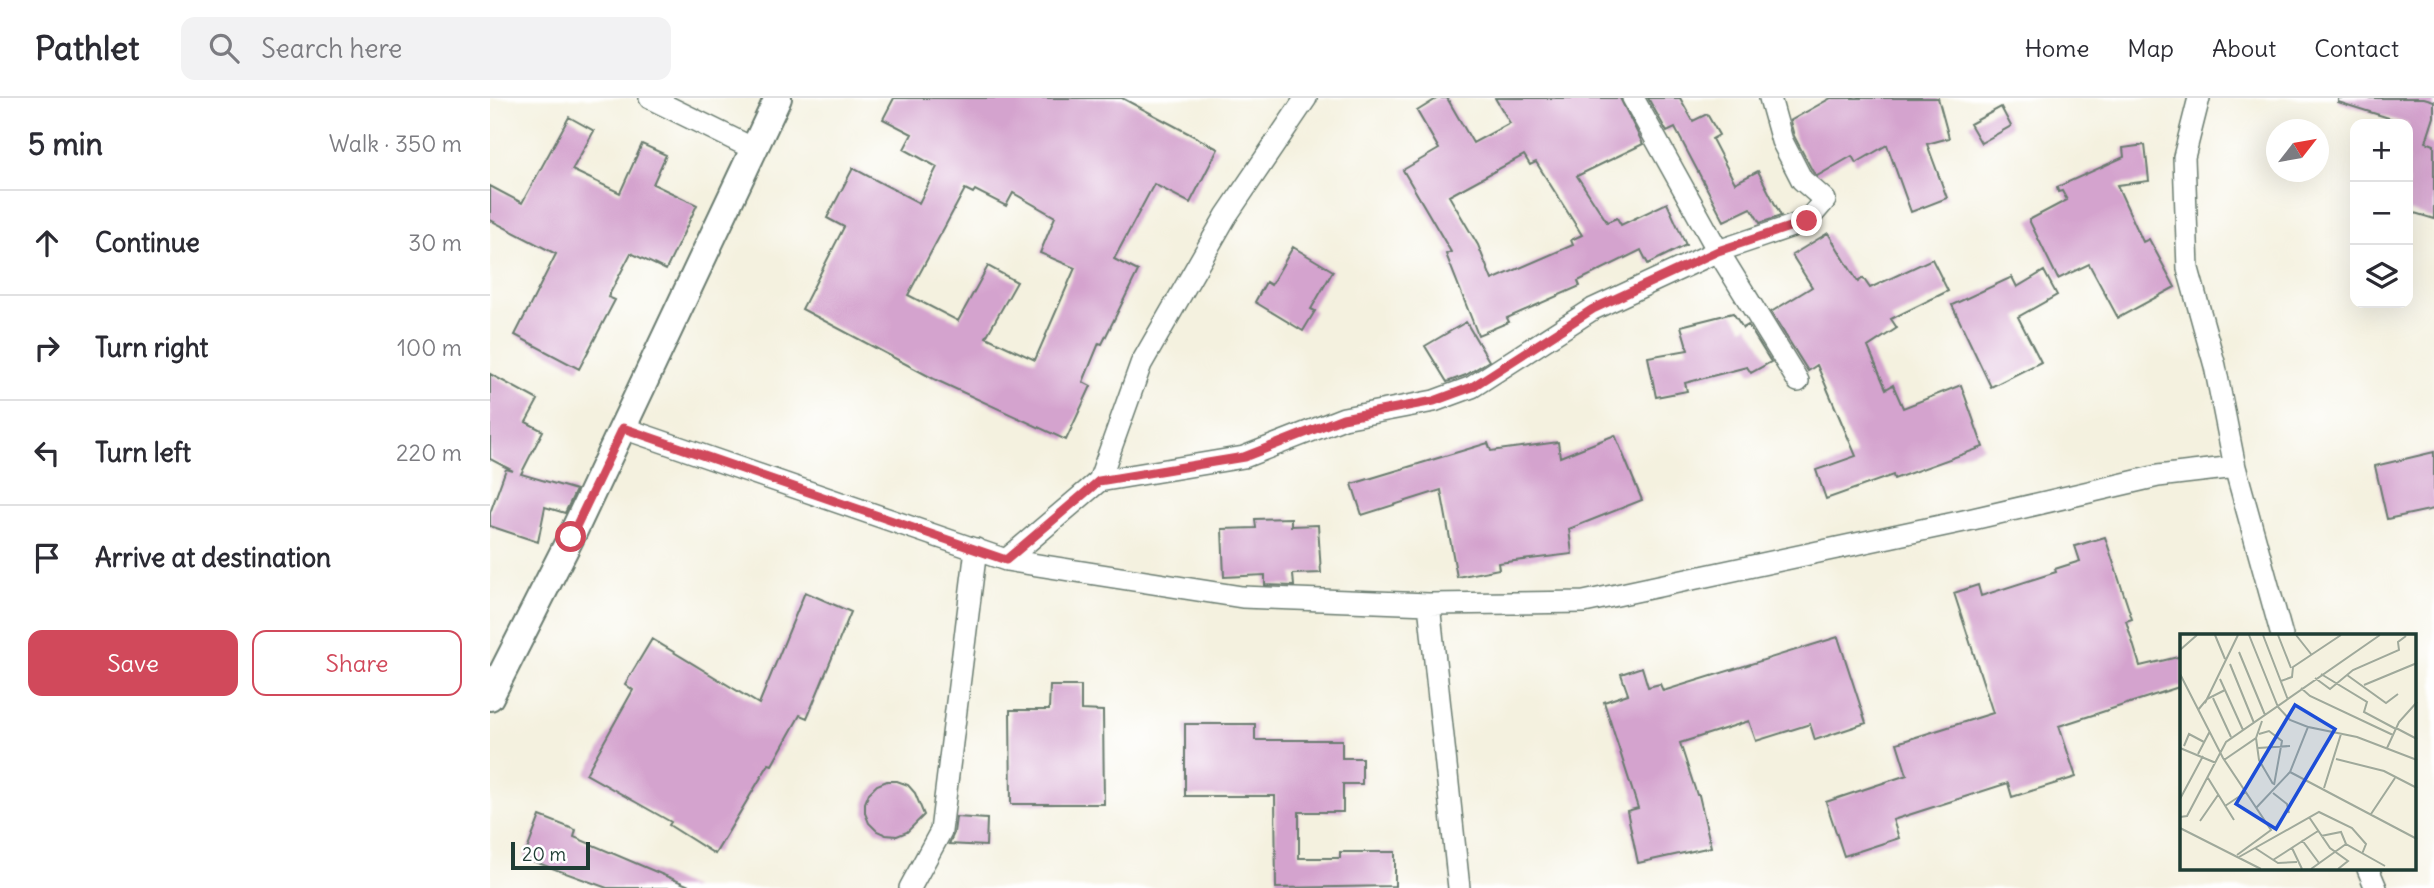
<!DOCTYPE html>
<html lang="en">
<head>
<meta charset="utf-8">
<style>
  :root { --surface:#fff; --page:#f2f2f3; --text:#2b2b33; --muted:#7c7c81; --line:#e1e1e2; --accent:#d1495b }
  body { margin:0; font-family:Delius,sans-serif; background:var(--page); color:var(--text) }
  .controls { position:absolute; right:21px; top:21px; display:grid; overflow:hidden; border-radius:14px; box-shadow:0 7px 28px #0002 }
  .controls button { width:63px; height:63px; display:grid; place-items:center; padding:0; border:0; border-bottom:2px solid var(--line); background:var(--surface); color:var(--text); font:35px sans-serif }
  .compass { position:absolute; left:1776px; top:21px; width:63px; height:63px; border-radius:50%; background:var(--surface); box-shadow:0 7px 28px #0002; rotate:59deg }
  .scale { position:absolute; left:21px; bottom:18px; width:79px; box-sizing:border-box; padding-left:7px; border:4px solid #1f3d34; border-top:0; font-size:19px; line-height:24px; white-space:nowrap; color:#1f3d34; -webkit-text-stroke:5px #fff; paint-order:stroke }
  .stop { position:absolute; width:21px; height:21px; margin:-16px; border:5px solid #d1495b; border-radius:50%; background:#fff }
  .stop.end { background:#d1495b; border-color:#fff; box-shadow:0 2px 7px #0008 }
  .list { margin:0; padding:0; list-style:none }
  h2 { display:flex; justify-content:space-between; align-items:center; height:91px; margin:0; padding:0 28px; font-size:30px }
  h2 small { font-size:23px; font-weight:400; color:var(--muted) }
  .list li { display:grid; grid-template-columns:46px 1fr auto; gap:21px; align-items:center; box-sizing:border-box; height:105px; padding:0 28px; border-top:2px solid var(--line) }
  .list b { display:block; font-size:26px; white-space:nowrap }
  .list em { font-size:23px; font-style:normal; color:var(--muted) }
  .actions { display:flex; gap:14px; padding:21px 28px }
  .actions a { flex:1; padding:16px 0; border:2px solid var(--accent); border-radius:14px; text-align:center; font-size:24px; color:var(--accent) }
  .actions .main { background:var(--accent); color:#fff }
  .icon { flex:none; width:38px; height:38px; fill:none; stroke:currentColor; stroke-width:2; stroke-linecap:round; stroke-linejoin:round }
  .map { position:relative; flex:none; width:1944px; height:790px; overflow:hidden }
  header { display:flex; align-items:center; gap:42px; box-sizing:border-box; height:98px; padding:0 35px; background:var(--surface); border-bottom:2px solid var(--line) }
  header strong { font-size:33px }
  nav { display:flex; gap:38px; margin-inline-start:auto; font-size:24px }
  .search { width:490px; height:63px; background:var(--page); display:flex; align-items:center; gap:18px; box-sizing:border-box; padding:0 24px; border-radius:14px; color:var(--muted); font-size:26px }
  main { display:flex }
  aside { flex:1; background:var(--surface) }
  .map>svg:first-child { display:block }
</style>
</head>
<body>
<header>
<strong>Pathlet</strong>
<div class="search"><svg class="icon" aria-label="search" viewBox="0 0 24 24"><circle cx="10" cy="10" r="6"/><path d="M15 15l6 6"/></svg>Search here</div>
<nav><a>Home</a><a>Map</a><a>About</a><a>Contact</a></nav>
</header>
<main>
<aside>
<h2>5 min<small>Walk · 350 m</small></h2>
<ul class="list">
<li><svg class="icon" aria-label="ahead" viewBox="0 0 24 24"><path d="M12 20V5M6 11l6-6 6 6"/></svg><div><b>Continue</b></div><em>30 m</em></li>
<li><svg class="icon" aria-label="right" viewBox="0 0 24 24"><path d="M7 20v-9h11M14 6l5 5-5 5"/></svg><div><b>Turn right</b></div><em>100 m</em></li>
<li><svg class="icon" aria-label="left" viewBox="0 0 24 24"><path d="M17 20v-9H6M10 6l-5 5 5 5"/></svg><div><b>Turn left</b></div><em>220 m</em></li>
<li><svg class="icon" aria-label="arrive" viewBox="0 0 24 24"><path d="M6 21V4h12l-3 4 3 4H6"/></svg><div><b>Arrive at destination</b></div></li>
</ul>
<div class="actions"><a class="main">Save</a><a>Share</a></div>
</aside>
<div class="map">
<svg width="1944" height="790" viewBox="0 0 1944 790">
  <rect width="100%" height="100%" fill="#fff"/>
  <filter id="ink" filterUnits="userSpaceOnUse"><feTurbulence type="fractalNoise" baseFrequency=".0143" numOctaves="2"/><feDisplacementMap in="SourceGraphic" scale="14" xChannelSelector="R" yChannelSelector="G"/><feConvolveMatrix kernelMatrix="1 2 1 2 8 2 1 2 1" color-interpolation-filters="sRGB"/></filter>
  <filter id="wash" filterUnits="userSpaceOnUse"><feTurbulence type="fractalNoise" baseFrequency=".00686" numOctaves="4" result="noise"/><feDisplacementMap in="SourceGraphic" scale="28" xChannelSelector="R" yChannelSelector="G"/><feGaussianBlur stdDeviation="1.57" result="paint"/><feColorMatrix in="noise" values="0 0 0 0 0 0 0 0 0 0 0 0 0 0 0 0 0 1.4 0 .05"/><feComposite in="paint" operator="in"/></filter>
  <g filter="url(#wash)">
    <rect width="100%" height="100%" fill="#f4f1df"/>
    <g id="blocks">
      <path fill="#d4a3ce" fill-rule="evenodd" d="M 404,0 L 632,0 L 728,51 L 700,105 L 664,86 L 624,161 L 648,173 L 612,246 L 609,245 L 593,284 L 601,288 L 576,342 L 444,281 L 312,211 L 354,129 L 337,120 L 363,70 L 429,105 L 447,69 L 414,51 L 422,36 L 393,21 ZM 475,91 L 483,95 L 485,92 L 516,108 L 523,95 L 565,119 L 550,155 L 585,170 L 545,262 L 496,239 L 527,184 L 498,168 L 468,223 L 418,197 Z
        M 948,0 L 957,0 L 983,45 L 1020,25 L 1005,0 L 1130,0 L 1153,46 L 1087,78 L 1117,124 L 1127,120 L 1131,127 L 1177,105 L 1196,147 L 1158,166 L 1151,152 L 1088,183 L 1090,188 L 1017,220 L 1019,224 L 988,237 L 956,156 L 961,154 L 913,72 L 949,51 L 927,13 ZM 1034,57 L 1040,67 L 1046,64 L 1092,137 L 1081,142 L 1083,147 L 1002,182 L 988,147 L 959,98 Z
        M 1158,0 L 1190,0 L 1203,23 L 1217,16 L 1229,37 L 1222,41 L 1245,85 L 1268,73 L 1291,118 L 1270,125 L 1261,110 L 1234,123 L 1185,30 L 1177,34 Z
        M 1341,0 L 1448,0 L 1459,40 L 1437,46 L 1457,100 L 1421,114 L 1397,47 L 1366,65 L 1362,58 L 1327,78 L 1323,74 L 1304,38 L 1300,23 Z
        M 1848,0 L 1934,0 L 1944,3 L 1944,19 L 1936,44 L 1944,47 L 1944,121 L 1918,113 L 1918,26 L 1848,4 Z
        M 1511,9 L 1521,28 L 1491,45 L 1480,26 Z
        M 79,19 L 104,33 L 82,72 L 130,95 L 152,46 L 176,57 L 163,86 L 207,107 L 176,172 L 141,155 L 118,199 L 125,202 L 89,271 L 25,237 L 66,156 L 0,122 L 0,88 L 32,105 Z
        M 1655,47 L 1659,83 L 1627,87 L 1653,144 L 1659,141 L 1685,189 L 1628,220 L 1599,166 L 1568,181 L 1539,122 L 1577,102 L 1572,93 L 1568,94 L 1567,89 L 1634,59 L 1633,50 Z
        M 1338,135 L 1368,184 L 1373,180 L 1380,190 L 1442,161 L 1458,193 L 1401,221 L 1407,230 L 1378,249 L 1396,291 L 1403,287 L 1413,310 L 1471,287 L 1493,349 L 1404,381 L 1403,377 L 1336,401 L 1326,372 L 1366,358 L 1327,267 L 1318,273 L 1281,214 L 1322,189 L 1302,157 Z
        M 803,149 L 843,173 L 821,211 L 825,213 L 813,233 L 765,204 L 776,184 L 781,187 Z
        M 1554,173 L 1567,197 L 1528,219 L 1551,264 L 1501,289 L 1462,207 L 1522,179 L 1527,189 Z
        M 1243,215 L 1253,230 L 1258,227 L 1281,264 L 1261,275 L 1257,269 L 1195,285 L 1197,293 L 1166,299 L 1158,259 L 1198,252 L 1191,228 Z
        M 976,224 L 999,263 L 976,277 L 957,284 L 935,248 Z
        M 0,276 L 48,302 L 36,324 L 53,333 L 31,376 L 86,392 L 75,415 L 55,409 L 48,444 L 0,428 L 0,415 L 16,371 L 23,373 L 0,361 Z
        M 1125,337 L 1152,402 L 1079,431 L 1082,456 L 1008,465 L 1009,471 L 967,479 L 951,392 L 872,417 L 862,386 L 998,345 L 1001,353 L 1068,344 L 1070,359 Z
        M 1944,354 L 1944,411 L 1897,421 L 1885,368 Z
        M 801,420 L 801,428 L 828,427 L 831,475 L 803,476 L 804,488 L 775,487 L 775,477 L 734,479 L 732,431 L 766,430 L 765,421 Z
        M 1615,439 L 1642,521 L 1636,523 L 1650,568 L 1692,558 L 1692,588 L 1569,628 L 1586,679 L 1522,699 L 1518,685 L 1403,722 L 1409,740 L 1354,758 L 1336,704 L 1417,677 L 1407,645 L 1503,615 L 1464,495 L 1488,487 L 1491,498 L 1566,474 L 1565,471 L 1590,463 L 1585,448 Z
        M 315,494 L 361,514 L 317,620 L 310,617 L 282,667 L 279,666 L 225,756 L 179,727 L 181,724 L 96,676 L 143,592 L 135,586 L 162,541 L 269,606 Z
        M 1348,539 L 1376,625 L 1325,642 L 1320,626 L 1266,643 L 1259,623 L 1190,645 L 1207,697 L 1209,697 L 1221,749 L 1148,765 L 1137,713 L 1148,710 L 1114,604 L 1138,596 L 1131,576 L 1152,569 L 1158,589 L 1170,586 L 1173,593 Z
        M 560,588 L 591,588 L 591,612 L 613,613 L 614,706 L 521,706 L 520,612 L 559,612 Z
        M 695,626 L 765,626 L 765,642 L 852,642 L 852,660 L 872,660 L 872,686 L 853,686 L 853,714 L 809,714 L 809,760 L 850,760 L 850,754 L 905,754 L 905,788 L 786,790 L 785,698 L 695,698 Z
        M 397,683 L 407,683 L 418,687 L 425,695 L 434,717 L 417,734 L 407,738 L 396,737 L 387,733 L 379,725 L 375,715 L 375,705 L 379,695 L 387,687 Z
        M 50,718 L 86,732 L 84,739 L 204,790 L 117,790 L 34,760 Z
        M 466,719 L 497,721 L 496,748 L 459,746 L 464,735 Z"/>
    </g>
  </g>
  <g filter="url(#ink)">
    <use href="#blocks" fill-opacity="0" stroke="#6a7c70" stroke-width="2"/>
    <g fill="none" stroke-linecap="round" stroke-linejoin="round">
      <defs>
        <path id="minor" d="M 160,0 L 264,51
          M 1143,0 L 1228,153 L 1308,283
          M 1709,0 L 1694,59 L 1698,171 L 1725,268 L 1745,369
          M 133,330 L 516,462 L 752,499 L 939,506 L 1094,504 L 1474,423 L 1668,378 L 1745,369 L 1792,538
          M 609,383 L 754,359 L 854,320 L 944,303 L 982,289 L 1103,211 L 1228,153 L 1317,123 L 1335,102 L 1312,82 L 1292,43 L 1280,0
          M 516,462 L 609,383 L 651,266 L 736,118 L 816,0
          M 939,506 L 969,790
          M 1878,771 L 1886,790
          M 420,790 L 451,733 L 486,451"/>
        <path id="tertiary" d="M 0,599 L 81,439 L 288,0"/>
      </defs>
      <use href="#minor" stroke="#6a7c70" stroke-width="24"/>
      <use href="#tertiary" stroke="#6a7c70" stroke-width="30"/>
      <use href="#minor" stroke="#fff" stroke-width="21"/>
      <use href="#tertiary" stroke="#fff" stroke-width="26"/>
    </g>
  </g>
  <g fill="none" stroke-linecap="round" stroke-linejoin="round" filter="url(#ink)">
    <path stroke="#d1495b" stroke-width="9" d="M 81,439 L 133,330 L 516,462 L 609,383 L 754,359 L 853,320 L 944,303 L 982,289 L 1103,211 L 1228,153 L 1317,123"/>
  </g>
  <g transform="translate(1690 536)">
    <rect width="236" height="236" fill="#f4f1df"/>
    <path fill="none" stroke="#9fa99b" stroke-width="2" d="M 35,1 L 45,25M 69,1 L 98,73 L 110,86 L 128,93M 83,1 L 108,66M 98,1 L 111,34M 116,1 L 131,20M 0,16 L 17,1M 59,18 L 85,81M 50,30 L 74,89M 0,40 L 43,124 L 91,196 L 57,221M 141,40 L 187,68 L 184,78 L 216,95M 167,41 L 206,69 L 218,60M 135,44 L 150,55 L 173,36 L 219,16 L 218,8 L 226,2M 40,45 L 63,96M 101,47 L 112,43 L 113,33 L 161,1M 184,51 L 237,29M 121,54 L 130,62 L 213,101M 33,64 L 51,103M 25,69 L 58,1M 18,76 L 27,65 L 45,56M 216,94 L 237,105M 79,100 L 89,97 L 102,107 L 94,151M 76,104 L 79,126 L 93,150M 4,112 L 9,100 L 24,108M 0,114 L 36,129M 78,114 L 110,112M 207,114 L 219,88 L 237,68M 18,120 L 30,97M 156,125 L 204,137 L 237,154M 44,126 L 76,104 L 82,87M 110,138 L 237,205M 28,144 L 54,186M 144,154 L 161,100M 93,159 L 107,170 L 109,179M 0,165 L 23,122M 45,172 L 66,158M 76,174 L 110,138 L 128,93 L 177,103 L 237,126M 191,180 L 215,144M 0,183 L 7,182 L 46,108 L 200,1M 129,183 L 150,214 L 168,227 L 158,235M 20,187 L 38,161M 0,194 L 81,235M 141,202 L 161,198 L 166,210 L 205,232M 122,206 L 139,229M 75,214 L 98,229 L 117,228M 112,214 L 122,235M 59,223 L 139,178 L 172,194 L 186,210 L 182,220M 93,226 L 138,197M 131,235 L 166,210"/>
    <path fill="#1d4ed8" fill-opacity="0.15" stroke="#1d4ed8" stroke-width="3.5" d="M 115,71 L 155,95 L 96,195 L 56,170 Z"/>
    <rect width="236" height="236" fill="none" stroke="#1f3d34" stroke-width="3.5"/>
  </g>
</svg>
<div class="controls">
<button>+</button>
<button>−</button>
<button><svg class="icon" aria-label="layers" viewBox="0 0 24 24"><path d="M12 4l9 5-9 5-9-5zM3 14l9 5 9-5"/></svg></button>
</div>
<svg class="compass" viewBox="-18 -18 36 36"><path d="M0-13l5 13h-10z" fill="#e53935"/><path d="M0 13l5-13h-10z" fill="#7c7c81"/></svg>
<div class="scale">20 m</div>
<div class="stop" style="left:81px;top:439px"></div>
<div class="stop end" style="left:1317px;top:123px"></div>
</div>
</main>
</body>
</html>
